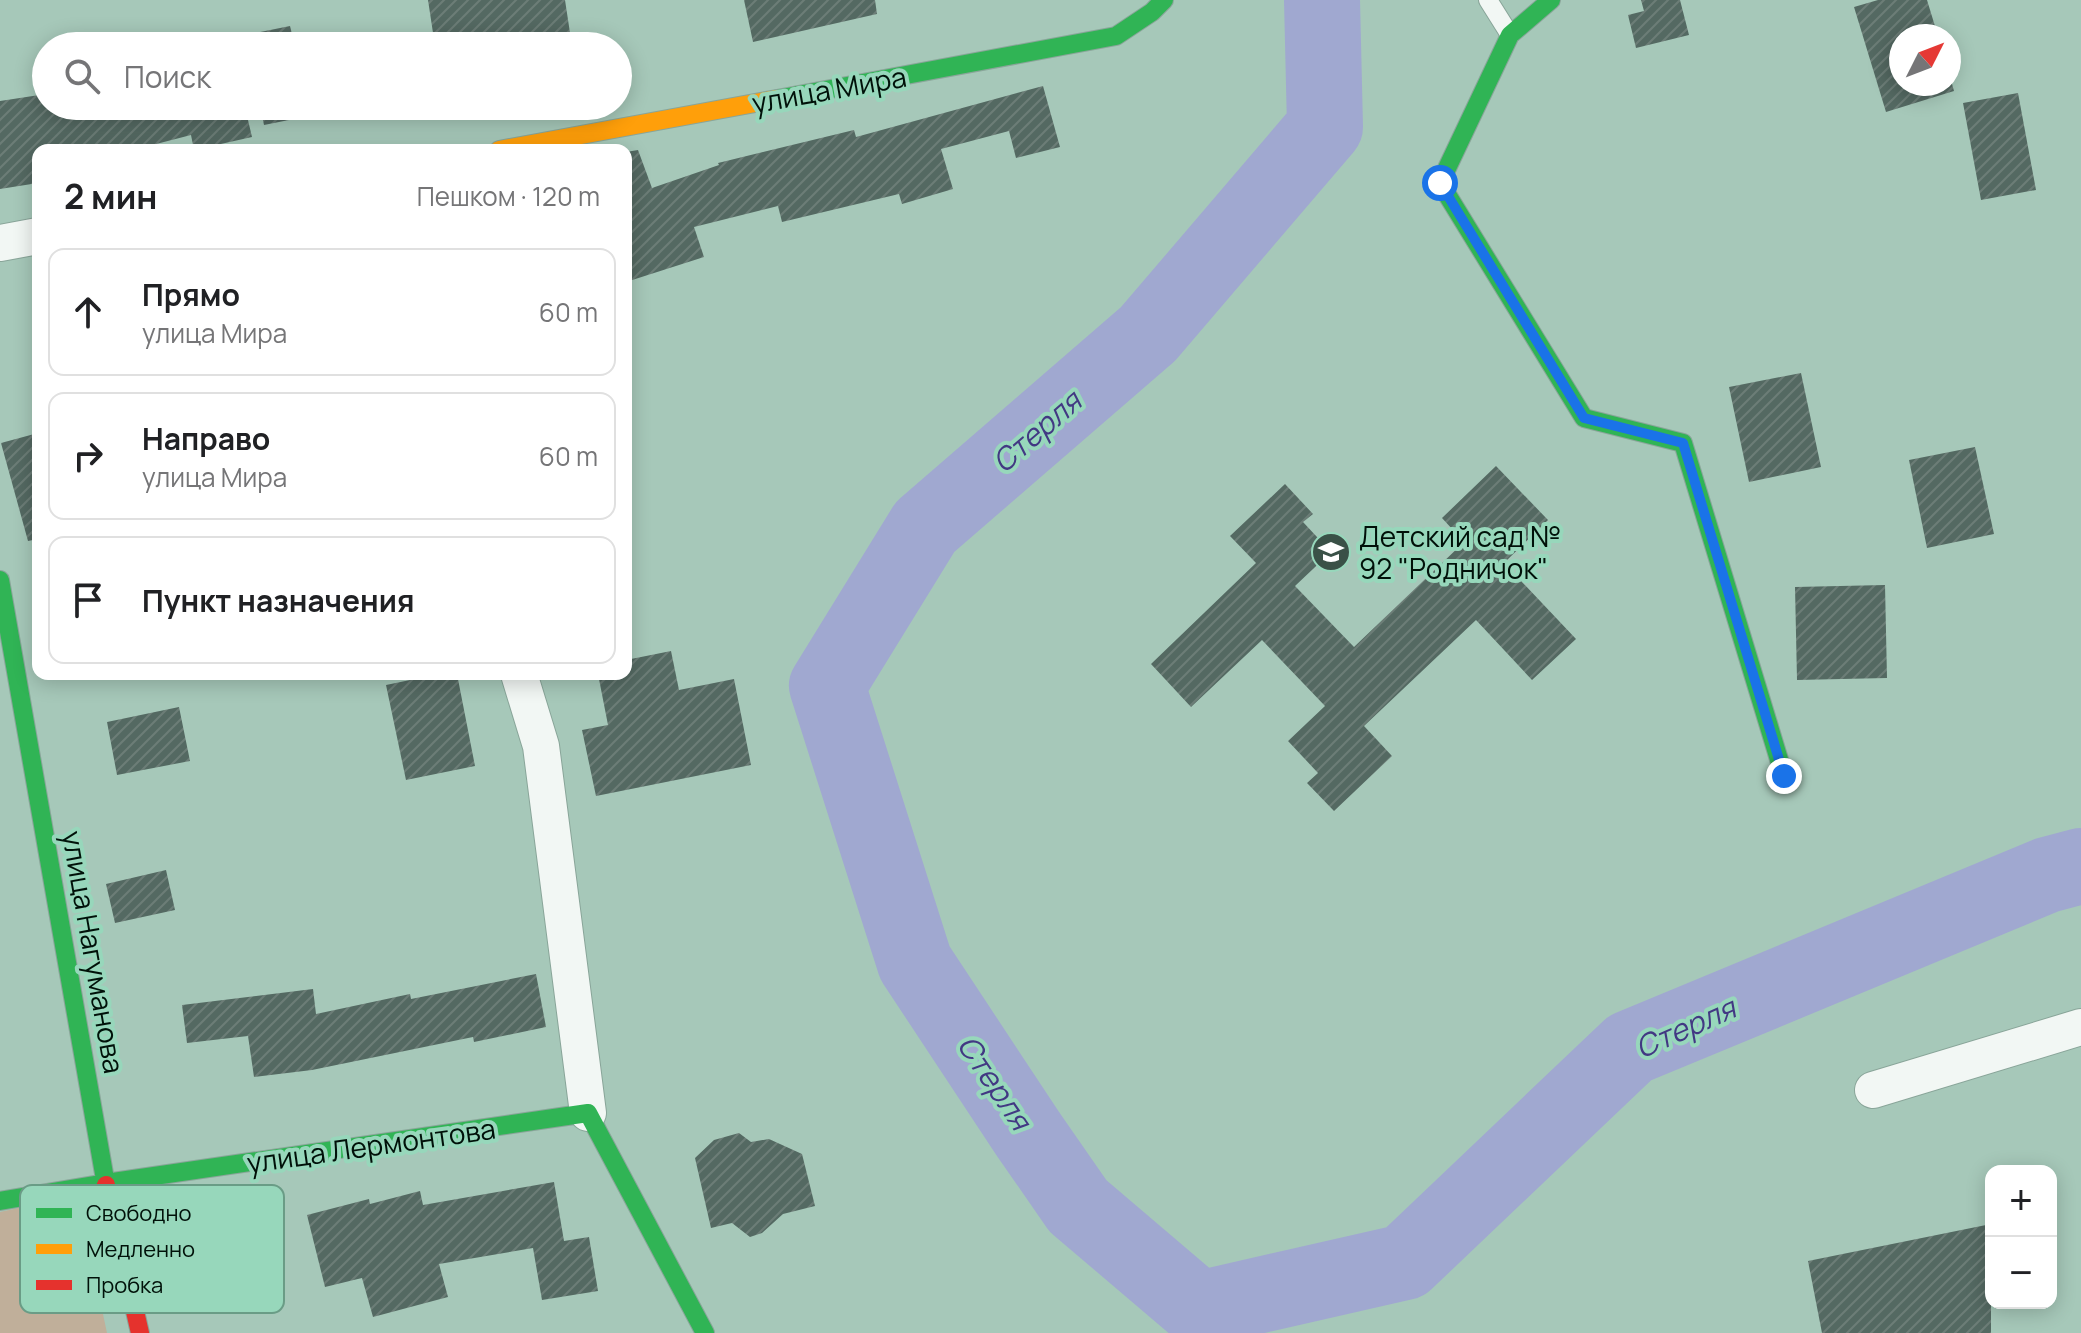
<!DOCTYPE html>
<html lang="ru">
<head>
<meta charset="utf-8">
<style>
  :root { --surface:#fff; --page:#f6f6f6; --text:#202124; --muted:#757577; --line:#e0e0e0 }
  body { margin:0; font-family:Manrope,sans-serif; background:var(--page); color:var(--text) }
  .controls { position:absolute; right:24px; bottom:24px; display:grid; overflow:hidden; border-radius:16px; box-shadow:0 4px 20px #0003 }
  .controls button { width:72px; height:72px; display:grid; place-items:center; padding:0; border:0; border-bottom:2px solid var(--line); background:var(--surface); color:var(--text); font:40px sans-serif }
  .compass { position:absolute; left:1889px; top:24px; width:72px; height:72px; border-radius:50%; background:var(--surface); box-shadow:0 4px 20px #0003; rotate:48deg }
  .stop { position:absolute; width:24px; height:24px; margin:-18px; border:6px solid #1a73e8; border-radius:50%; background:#fff }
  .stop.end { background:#1a73e8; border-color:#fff; box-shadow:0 2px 8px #0008 }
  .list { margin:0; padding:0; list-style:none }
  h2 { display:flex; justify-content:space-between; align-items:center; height:104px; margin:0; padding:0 32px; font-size:34px }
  h2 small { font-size:26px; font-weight:400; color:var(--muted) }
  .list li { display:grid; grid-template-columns:52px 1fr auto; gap:24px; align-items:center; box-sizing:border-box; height:128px; margin:0 16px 16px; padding:0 16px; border:2px solid var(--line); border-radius:16px }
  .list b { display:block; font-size:30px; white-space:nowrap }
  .list p { margin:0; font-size:26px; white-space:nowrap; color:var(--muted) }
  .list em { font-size:26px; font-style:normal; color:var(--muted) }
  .icon { flex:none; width:44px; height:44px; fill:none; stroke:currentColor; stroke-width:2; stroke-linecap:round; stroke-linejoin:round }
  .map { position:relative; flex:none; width:2081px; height:1333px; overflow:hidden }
  .search { position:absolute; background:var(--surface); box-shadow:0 4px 20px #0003; left:32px; top:32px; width:600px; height:88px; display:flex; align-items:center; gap:20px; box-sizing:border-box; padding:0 28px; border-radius:44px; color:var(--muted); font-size:30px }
  .panel { position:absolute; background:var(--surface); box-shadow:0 4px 20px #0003; left:32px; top:144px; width:600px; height:536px; border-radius:16px }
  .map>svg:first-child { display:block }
</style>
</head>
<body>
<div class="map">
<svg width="2081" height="1333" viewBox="0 0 2081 1333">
  <defs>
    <pattern id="building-hatch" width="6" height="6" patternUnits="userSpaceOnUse" patternTransform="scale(2)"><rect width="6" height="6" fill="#546962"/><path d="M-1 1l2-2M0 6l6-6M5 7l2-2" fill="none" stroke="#6c7d77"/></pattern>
  </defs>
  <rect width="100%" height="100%" fill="#a6c8b9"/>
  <path fill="#c0af9a" d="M 23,1207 L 93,1267 L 107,1333 L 0,1333 L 0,1212 Z"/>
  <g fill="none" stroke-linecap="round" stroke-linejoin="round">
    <path stroke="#a0a8d0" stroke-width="76" d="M 1322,0 L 1325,127 L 1148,334 L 925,527 L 827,686 L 915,963 L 1028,1134 L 1078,1206 L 1199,1309 L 1405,1262 L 1630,1048 L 2047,875 L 2081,866"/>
  </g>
  <path fill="url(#building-hatch)" d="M 428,0 L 565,0 L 572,46 L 435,46 Z
    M 744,0 L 875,0 L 877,14 L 753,42 Z
    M 1641,0 L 1680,0 L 1689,35 L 1636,48 L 1628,15 L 1644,11 Z
    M 1878,0 L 1927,0 L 1938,36 L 1901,36 L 1901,84 L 1949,84 L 1949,73 L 1954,91 L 1886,112 L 1854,7 Z
    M 290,26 L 295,46 L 247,46 L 245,35 Z
    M 1043,86 L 1060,147 L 1016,158 L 1009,131 L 941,149 L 953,189 L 902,204 L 899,194 L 782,222 L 778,206 L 694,227 L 704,257 L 626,282 L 626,152 L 638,150 L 652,188 L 719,165 L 718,163 L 854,130 L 856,137 Z
    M 2018,93 L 2036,190 L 1981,200 L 1963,103 Z
    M 46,94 L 46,106 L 257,106 L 258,117 L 248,120 L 252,137 L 194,150 L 191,135 L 133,150 L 38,150 L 38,183 L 0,189 L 0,101 Z
    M 260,106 L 307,106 L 309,116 L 264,125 Z
    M 1801,373 L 1821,467 L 1749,482 L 1729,387 Z
    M 38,433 L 38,539 L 28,541 L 1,443 Z
    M 1975,447 L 1994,534 L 1927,548 L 1909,460 Z
    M 1496,466 L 1548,520 L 1504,563 L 1576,639 L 1532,680 L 1476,620 L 1364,726 L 1392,756 L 1334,811 L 1307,783 L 1318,773 L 1288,741 L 1325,706 L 1262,640 L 1191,707 L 1151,664 L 1256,563 L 1230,536 L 1285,484 L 1313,514 L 1303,522 L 1331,552 L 1295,586 L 1354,647 L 1464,542 L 1442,518 Z
    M 1885,585 L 1887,678 L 1797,680 L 1795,587 Z
    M 671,651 L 679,690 L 734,679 L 751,765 L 596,796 L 582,730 L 608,725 L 598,674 L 626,674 L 626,660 Z
    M 439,674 L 457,674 L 475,766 L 406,780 L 386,685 Z
    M 179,707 L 190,761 L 117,775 L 107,722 Z
    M 166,870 L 175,910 L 115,923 L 106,884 Z
    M 536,974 L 546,1027 L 474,1042 L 473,1037 L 312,1070 L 254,1077 L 248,1036 L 187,1043 L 182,1005 L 313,989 L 316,1014 L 410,994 L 411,999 Z
    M 739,1133 L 751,1142 L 769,1139 L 802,1154 L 815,1206 L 783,1214 L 762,1233 L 750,1237 L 732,1223 L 711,1228 L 695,1158 L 714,1140 Z
    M 554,1182 L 564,1241 L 589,1237 L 598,1291 L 542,1300 L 533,1248 L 439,1264 L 448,1297 L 373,1317 L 362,1278 L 325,1287 L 307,1215 L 369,1199 L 370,1204 L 420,1191 L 423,1205 Z
    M 1991,1224 L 1991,1333 L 1822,1333 L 1808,1261 Z"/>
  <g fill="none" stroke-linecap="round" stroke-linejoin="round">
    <defs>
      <path id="lane" d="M 1488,0 L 1510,35"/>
      <path id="street" d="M 0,243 L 38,236
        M 519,674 L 541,746 L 588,1113
        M 1873,1090 L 2081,1027"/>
      <path id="fast" d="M 1551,0 L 1510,35 L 1440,183 L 1584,418 L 1683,443 L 1784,776
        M 777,99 L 1116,36 L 1152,12 L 1164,0
        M 0,580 L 106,1185
        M 0,1201 L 106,1183 L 588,1113 L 705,1333"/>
      <path id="slow" d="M 499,150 L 777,99"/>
      <path id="jam" d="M 106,1185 L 140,1333"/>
    </defs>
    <use href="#lane" stroke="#89a599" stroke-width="20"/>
    <use href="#street" stroke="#89a599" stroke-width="38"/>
    <use href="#fast" stroke="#89a599" stroke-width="20"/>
    <use href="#slow" stroke="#89a599" stroke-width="20"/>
    <use href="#jam" stroke="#89a599" stroke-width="20"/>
    <use href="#lane" stroke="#f2f7f4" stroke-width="18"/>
    <use href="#street" stroke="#f2f7f4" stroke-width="36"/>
    <use href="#fast" stroke="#30b455" stroke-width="18"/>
    <use href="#slow" stroke="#ff9f0a" stroke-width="18"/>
    <use href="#jam" stroke="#e5322d" stroke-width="18"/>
  </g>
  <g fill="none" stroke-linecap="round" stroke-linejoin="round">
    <path stroke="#1a73e8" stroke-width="10" d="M 1440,183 L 1584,418 L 1683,443 L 1784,776"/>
  </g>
  <defs>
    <symbol id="school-disc" viewBox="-11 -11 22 22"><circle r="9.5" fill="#3a5147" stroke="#97d7bb"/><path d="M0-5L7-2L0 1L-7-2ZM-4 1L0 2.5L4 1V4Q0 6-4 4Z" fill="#fff"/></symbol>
  </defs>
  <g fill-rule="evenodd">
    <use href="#school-disc" x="1309" y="530" width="44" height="44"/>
  </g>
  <g text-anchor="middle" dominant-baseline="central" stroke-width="8" stroke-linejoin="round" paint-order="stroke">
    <g font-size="28" fill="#001109" stroke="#97d7bb">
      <text transform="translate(829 89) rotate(-10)">улица Мира</text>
      <text transform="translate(94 952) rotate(80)">улица Нагуманова</text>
      <text transform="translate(371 1145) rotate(-8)">улица Лермонтова</text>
    </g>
    <g font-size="28" fill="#001109" stroke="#97d7bb" text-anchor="start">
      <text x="1359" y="536">Детский сад №<tspan x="1359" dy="32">92 "Родничок"</tspan></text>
    </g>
    <g font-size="30" font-style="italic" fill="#423883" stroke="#97d7bb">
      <text transform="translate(1036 431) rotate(-41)">Стерля</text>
      <text transform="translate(1685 1027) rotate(-24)">Стерля</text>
      <text transform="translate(995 1082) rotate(56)">Стерля</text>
    </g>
  </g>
  <rect x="20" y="1185" width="264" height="128" rx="12" fill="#97d7bb" stroke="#6a9c86" stroke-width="2"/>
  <rect x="36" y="1208" width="36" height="10" fill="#30b455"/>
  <rect x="36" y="1244" width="36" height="10" fill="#ff9f0a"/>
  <rect x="36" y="1280" width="36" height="10" fill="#e5322d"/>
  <g font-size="22" fill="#001109">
    <text x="86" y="1221">Свободно</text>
    <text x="86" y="1257">Медленно</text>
    <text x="86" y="1293">Пробка</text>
  </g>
</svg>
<div class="controls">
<button>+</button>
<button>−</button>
</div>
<svg class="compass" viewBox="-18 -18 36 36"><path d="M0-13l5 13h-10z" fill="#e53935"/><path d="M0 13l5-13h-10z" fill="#757577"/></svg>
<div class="stop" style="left:1440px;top:183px"></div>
<div class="stop end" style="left:1784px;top:776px"></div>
<div class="search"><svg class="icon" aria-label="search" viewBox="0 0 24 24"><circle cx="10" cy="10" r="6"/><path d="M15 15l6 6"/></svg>Поиск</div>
<section class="panel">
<h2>2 мин<small>Пешком · 120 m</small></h2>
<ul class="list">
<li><svg class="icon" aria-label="ahead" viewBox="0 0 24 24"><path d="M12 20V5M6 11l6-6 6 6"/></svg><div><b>Прямо</b><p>улица Мира</p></div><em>60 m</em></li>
<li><svg class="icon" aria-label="right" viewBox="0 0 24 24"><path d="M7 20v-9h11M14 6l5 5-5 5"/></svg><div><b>Направо</b><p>улица Мира</p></div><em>60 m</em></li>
<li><svg class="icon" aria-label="arrive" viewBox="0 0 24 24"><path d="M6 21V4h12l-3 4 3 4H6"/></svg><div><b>Пункт назначения</b></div></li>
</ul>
</section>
</div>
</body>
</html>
